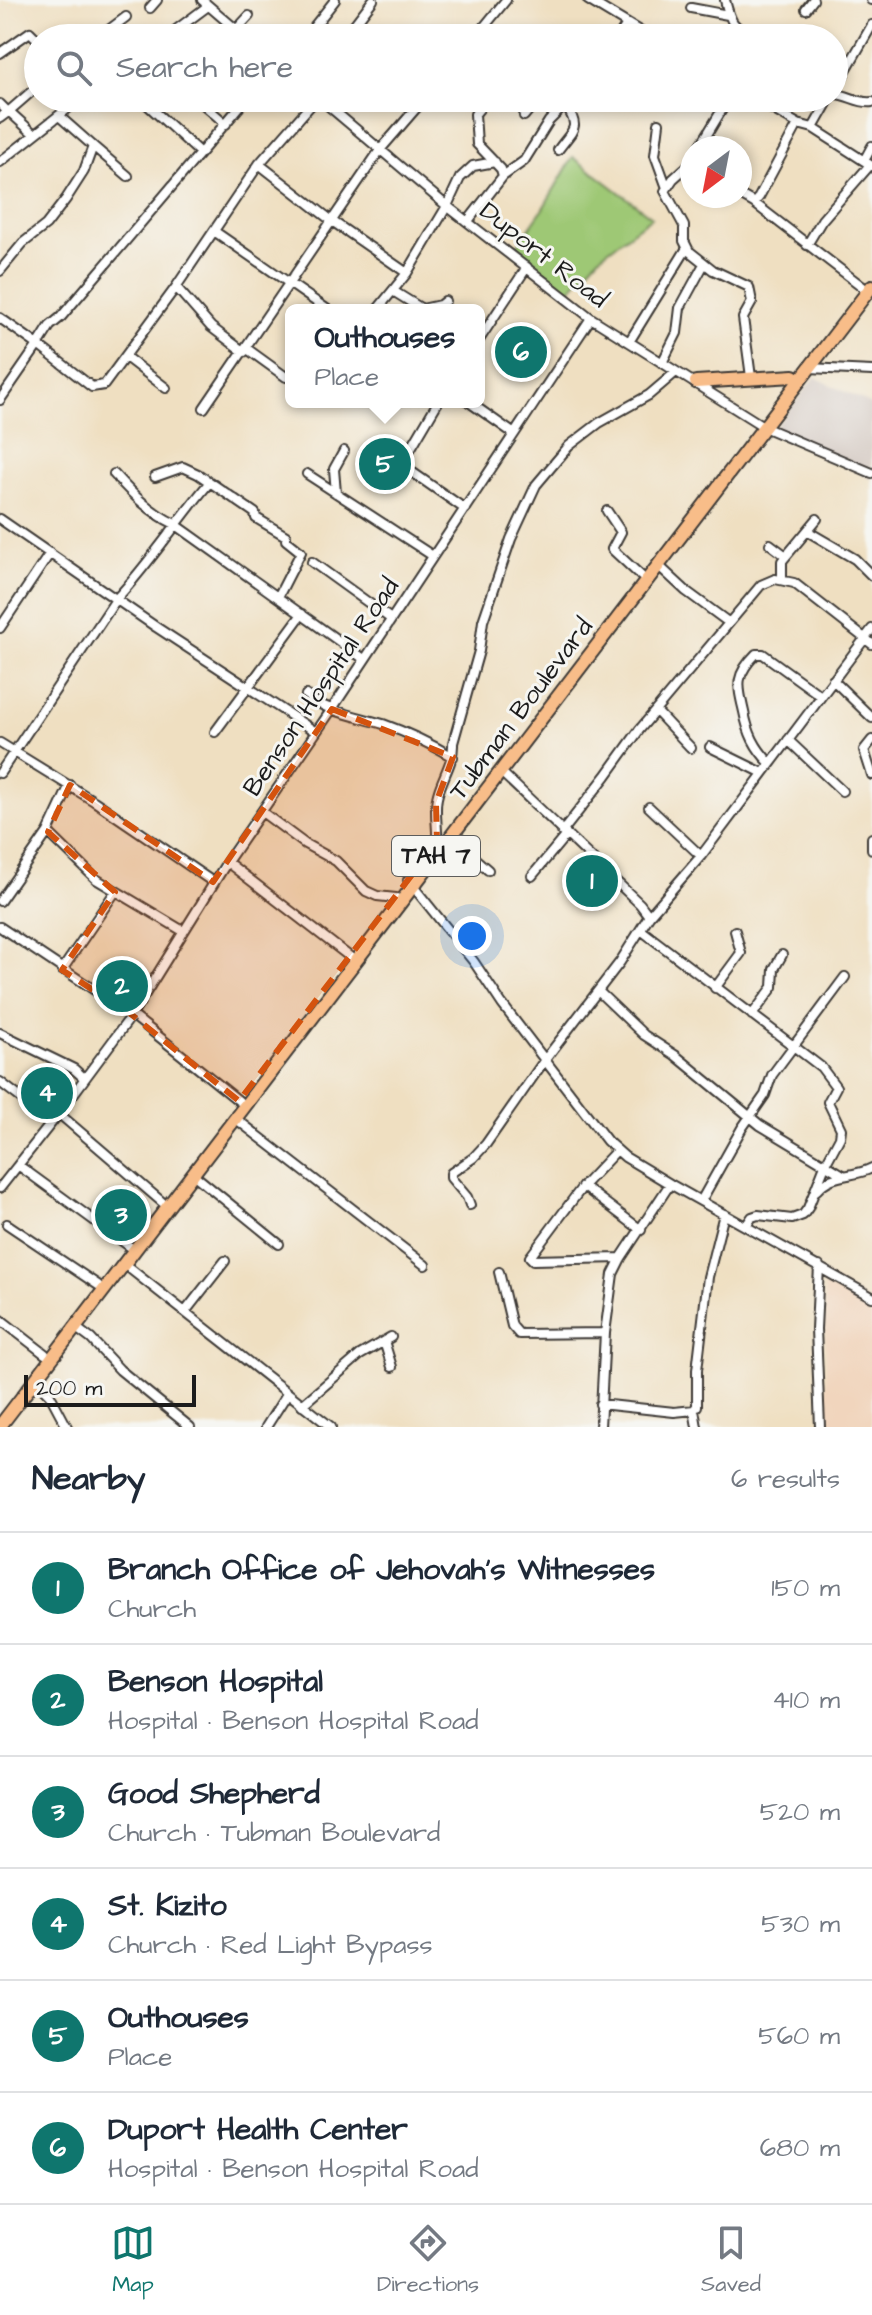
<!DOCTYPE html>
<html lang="en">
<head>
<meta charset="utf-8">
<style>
  :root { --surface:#fff; --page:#f2f2f3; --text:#1f2937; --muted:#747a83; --line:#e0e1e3; --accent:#0f766e }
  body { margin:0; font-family:"Architects Daughter",sans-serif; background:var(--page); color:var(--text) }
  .compass { position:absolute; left:680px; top:136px; width:72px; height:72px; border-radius:50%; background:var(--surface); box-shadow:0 4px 12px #0003; rotate:212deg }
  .scale { position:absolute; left:24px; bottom:20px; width:172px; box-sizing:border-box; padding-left:8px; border:4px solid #1c1c1c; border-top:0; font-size:22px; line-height:28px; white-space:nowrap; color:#1c1c1c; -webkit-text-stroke:6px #f6f6f2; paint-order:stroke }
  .you { position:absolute; left:472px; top:936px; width:28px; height:28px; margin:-20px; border:6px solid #fff; border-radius:50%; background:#1a73e8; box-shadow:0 0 0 12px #1a73e833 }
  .badge { display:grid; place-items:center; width:52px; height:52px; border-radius:50%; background:var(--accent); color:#fff; font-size:26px; font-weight:700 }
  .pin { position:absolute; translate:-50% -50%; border:4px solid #fff; box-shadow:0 2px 8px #0006 }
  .popup { position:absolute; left:285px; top:304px; width:200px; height:104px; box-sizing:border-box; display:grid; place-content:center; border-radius:12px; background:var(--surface); filter:drop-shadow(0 2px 6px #0005); font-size:26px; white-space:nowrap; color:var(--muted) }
  .popup b { font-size:30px; color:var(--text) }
  .popup::after { content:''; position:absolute; left:50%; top:100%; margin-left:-16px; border:16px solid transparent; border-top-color:var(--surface) }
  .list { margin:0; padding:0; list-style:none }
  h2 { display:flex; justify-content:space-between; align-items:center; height:104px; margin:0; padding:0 32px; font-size:34px }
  h2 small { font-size:26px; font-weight:400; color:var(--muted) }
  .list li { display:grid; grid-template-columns:52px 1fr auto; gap:24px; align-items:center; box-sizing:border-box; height:112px; padding:0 32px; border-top:2px solid var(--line) }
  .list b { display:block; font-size:30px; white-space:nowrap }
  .list p { margin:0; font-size:26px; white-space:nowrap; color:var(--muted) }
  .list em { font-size:26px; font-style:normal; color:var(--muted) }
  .icon { flex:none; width:44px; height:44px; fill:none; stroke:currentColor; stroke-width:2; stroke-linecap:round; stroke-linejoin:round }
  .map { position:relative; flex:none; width:872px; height:1427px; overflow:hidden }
  .search { position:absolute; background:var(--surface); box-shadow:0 4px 12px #0003; left:24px; right:24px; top:24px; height:88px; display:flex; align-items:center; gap:20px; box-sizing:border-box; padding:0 28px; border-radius:44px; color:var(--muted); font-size:30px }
  .sheet { height:776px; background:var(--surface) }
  nav { display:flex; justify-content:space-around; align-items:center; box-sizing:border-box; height:112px; border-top:2px solid var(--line); background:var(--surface); font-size:22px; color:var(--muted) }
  nav a { display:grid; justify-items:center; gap:4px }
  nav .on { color:var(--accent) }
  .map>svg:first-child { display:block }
</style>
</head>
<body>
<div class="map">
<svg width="872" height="1427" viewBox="0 0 872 1427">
  <rect width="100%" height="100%" fill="#f6f6f2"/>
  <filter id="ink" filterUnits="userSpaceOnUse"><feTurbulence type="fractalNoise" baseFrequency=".0125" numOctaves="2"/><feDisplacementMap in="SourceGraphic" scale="16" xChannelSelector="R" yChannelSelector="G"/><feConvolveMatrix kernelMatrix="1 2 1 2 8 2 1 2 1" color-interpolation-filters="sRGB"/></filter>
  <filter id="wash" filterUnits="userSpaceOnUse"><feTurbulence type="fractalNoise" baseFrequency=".006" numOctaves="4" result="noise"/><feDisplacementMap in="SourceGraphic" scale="32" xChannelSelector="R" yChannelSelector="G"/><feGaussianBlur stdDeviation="1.8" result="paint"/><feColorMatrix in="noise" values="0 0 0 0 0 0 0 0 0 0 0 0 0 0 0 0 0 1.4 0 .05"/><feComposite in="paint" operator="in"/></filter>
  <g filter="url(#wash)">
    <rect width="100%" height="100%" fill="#efdfc1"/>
    <path fill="#f1d5bd" d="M 824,1274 L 872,1304 L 872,1427 L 827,1427 Z"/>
    <path fill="#cec1ba" d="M 815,377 L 872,405 L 871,479 L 772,431 Z"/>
    <path fill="#9ec875" stroke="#5d7248" stroke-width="2" d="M 573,157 L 652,217 L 600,256 L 567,293 L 514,250 L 542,210 Z"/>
  </g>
  <g filter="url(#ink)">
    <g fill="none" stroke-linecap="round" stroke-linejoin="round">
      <defs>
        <path id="minor" d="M 202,0 L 246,38
          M 588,0 L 651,38
          M 725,0 C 731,24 732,25 753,38
          M 871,0 L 872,0
          M 150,8 L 157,0
          M 691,8 L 728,15
          M 806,9 L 813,0
          M 236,30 L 249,16
          M 98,38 L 126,17
          M 165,38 L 208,6
          M 305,38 L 335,0
          M 344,38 L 373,0
          M 475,38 L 506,0
          M 618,38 L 627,24
          M 0,53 L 30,32 L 38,40
          M 834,91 L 872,25
          M 834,94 C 848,94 858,104 872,102
          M 140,98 L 200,153
          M 196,98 L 226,124
          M 319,98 L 447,206 L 591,318 L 766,428 L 872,473
          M 488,98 L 475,114 L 477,144 L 501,169 L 503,176
          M 753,98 L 798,124 L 813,128 L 872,166
          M 0,104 L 8,112 L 38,86
          M 524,116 L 539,98
          M 0,118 L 8,112 L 12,114 L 34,134
          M 659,123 L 655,155 L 667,188
          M 813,128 L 830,98
          M 93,146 L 128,176
          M 699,148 L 729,98
          M 558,150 C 573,129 581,129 566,106
          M 865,159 L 872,146
          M 0,162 L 81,98
          M 692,162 L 673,179 L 665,191 L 684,226 L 684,241 L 689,251 L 713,270 L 749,287 L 752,302 L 743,318 L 751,377
          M 259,164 L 332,221 L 407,273
          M 740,195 L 754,203 L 759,197 L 798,124
          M 754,203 L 863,287
          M 468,221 L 503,176 L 524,161 L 549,121 L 572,98
          M 214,231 L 328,310
          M 807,245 L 822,220 L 870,165
          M 0,271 L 23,243 L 46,225 L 66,199 L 84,171 L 93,146 L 59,116
          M 176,287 L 211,327 L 244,352
          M 393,291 L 422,309 L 440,305 L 445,301
          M 377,310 L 407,273 L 447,206 L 460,178 L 473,166 L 495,162
          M 0,318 L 38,345 L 50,326 L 61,317 L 247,98
          M 479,340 L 527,267
          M 629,342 L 687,248
          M 246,348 L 286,377 L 291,376
          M 127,358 L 166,388
          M 662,363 L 677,333 L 680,308 L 704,264
          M 809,368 L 872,371
          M 0,400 L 38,345 L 92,387 L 104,385 L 176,287 L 259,164 L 317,98
          M 438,402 L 408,453 L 405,463 L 409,470 L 465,509
          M 469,402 L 513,433
          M 204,408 L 380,150 L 425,98
          M 114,474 C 132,494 151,513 175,524 L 364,659
          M 307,474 L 433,556
          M 155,477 L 183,467 L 198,474 L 255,513 L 256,518 L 286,536 L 286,540 L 301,552 L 278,597
          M 336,493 L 334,469 L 344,451
          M 607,511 L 621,532 L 612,549 L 641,576
          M 0,519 L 156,627 L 316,732
          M 807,531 L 855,559 L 872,576
          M 770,544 L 786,556
          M 312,562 L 391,619
          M 658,565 L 686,591 L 728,622
          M 782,579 L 782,561 L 817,519
          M 0,628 L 50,553
          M 833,680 L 872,718
          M 306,695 C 327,712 357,716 383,724 C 408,733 431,744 453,757
          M 656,711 L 691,748
          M 215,732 L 302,614
          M 788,740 L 842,791
          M 872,740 L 864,750 L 872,775
          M 0,743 L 94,801 L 213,882
          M 710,747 L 763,773
          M 770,763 C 755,748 748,733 744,712 C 738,686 734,676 756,654 L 763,654 L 821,696
          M 501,772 L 640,904 L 649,916
          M 0,773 L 117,598 C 150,563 177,521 209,483
          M 649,807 L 701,856
          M 262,812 L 305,844 L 336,861 L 366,891 L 377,896 L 396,898
          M 48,832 L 96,879 L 183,931
          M 562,832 L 606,776 L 640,729 L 761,585 L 775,579 L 794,583 L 872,644
          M 450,837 L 488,870
          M 872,838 L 872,849
          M 437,842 C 438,828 434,811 437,798 C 441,778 454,763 453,743 L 479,651 L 483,621 L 511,539 L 536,485 L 569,446 L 599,423 L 649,395 L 676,372
          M 227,862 L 350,957
          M 532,876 L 566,835
          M 408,880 L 474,962 L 502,1004 L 607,1141 L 625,1157 L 670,1184 L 872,1297
          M 0,901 L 48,832 L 70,785
          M 0,927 L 132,1015 L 239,1101
          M 641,930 L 821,1067 L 836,1087 L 828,1102 L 841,1129 L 840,1137 L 825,1165 L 808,1208 L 803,1215 L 792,1219 L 758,1215 L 752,1217 L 746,1226
          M 62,970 L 115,892
          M 715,988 L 741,953 L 735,931
          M 598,991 L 644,1035 L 675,1055 L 760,1125 L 843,1175
          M 752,1015 L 773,987 L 774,969 L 782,955
          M 0,1033 L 74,1069 L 84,1078
          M 0,1082 L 52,1122
          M 235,1118 L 425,1265
          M 617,1150 L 583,1186 L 530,1257 L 533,1260 L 621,1258
          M 18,1165 L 129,1246
          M 193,1174 L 279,1244
          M 583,1186 L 641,1230
          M 0,1188 L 60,1112
          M 817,1190 C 832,1172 853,1178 872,1168
          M 701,1201 L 742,1128 L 765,1095 L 772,1075 L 845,977
          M 162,1202 L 64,1118 L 60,1112 L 132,1015 L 227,862 L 332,709 L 591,318
          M 470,1205 L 467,1197 L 451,1178 L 451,1173 L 473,1158 L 486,1144 L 544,1061 L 620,962 L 649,916 L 701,856 L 872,629
          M 7,1224 L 98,1285
          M 124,1264 L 331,1427
          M 819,1266 L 816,1329 L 820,1427
          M 499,1272 L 512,1326 L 519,1334 L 605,1333
          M 185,1312 L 225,1261
          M 0,1319 L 45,1354
          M 75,1327 L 91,1339 L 120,1370 L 190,1427
          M 384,1341 L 392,1367
          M 35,1380 L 50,1395 L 67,1427
          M 600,1404 L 674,1412 L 694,1410 L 697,1406 L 697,1370 L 708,1277 L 724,1214
          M 302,1405 L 360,1355 L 391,1337
          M 694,1410 L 697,1427
          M 266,1427 L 287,1394
          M 600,1427 L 605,1333 L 613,1274 L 621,1258 L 670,1184"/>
        <path id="highway" d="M 696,382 L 794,376
          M 0,1426 L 872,286"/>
      </defs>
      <use href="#minor" stroke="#3c3935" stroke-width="12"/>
      <use href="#highway" stroke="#3c3935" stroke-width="16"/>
      <use href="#minor" stroke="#fff" stroke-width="8"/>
      <use href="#highway" stroke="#f8bd89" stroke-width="12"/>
    </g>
  </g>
  <path fill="#d4530e" fill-opacity="0.2" stroke="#d4530e" stroke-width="6" stroke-dasharray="16 10" stroke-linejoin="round" d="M 332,709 L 453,757 L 436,803 L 437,842 L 239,1101 L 132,1015 L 62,970 L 115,892 L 48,832 L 70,785 L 213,882 Z"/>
  <g text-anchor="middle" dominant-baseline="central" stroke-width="6" stroke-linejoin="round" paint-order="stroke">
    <rect fill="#f6f6f2" stroke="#5d5d5c" stroke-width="2" x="392" y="836" width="88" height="40" rx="6"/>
    <g font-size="24" font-weight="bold" fill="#1c1c1c">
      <text x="436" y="856">TAH 7</text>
    </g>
    <g font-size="26" fill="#1c1c1c" stroke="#f6f6f2">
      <text transform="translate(544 255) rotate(38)">Duport Road</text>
      <text transform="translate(321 687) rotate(-56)">Benson Hospital Road</text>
      <text transform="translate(521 709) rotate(-53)">Tubman Boulevard</text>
    </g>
  </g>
</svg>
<svg class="compass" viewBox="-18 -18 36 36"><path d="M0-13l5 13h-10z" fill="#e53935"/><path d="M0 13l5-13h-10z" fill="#747a83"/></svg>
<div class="scale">200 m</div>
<div class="you"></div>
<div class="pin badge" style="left:592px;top:881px">1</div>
<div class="pin badge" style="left:122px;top:986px">2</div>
<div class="pin badge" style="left:121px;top:1215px">3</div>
<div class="pin badge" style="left:47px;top:1093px">4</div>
<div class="pin badge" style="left:385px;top:464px">5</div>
<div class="popup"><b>Outhouses</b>Place</div>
<div class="pin badge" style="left:521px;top:352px">6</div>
<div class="search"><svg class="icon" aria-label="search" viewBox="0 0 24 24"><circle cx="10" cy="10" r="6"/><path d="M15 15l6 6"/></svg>Search here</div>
</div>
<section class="sheet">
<h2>Nearby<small>6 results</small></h2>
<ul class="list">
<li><span class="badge">1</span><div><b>Branch Office of Jehovah's Witnesses</b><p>Church</p></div><em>150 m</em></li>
<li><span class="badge">2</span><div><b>Benson Hospital</b><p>Hospital · Benson Hospital Road</p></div><em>410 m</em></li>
<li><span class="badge">3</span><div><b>Good Shepherd</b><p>Church · Tubman Boulevard</p></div><em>520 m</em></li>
<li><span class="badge">4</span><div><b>St. Kizito</b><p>Church · Red Light Bypass</p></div><em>530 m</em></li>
<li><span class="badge">5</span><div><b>Outhouses</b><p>Place</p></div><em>560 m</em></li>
<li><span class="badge">6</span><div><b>Duport Health Center</b><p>Hospital · Benson Hospital Road</p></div><em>680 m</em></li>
</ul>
</section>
<nav>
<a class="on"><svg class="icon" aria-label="map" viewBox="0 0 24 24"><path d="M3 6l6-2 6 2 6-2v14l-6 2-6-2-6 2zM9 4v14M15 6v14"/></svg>Map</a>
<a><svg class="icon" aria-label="directions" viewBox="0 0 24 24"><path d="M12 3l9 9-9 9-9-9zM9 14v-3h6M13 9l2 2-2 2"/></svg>Directions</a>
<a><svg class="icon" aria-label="saved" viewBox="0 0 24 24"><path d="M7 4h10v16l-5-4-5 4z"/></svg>Saved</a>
</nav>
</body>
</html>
